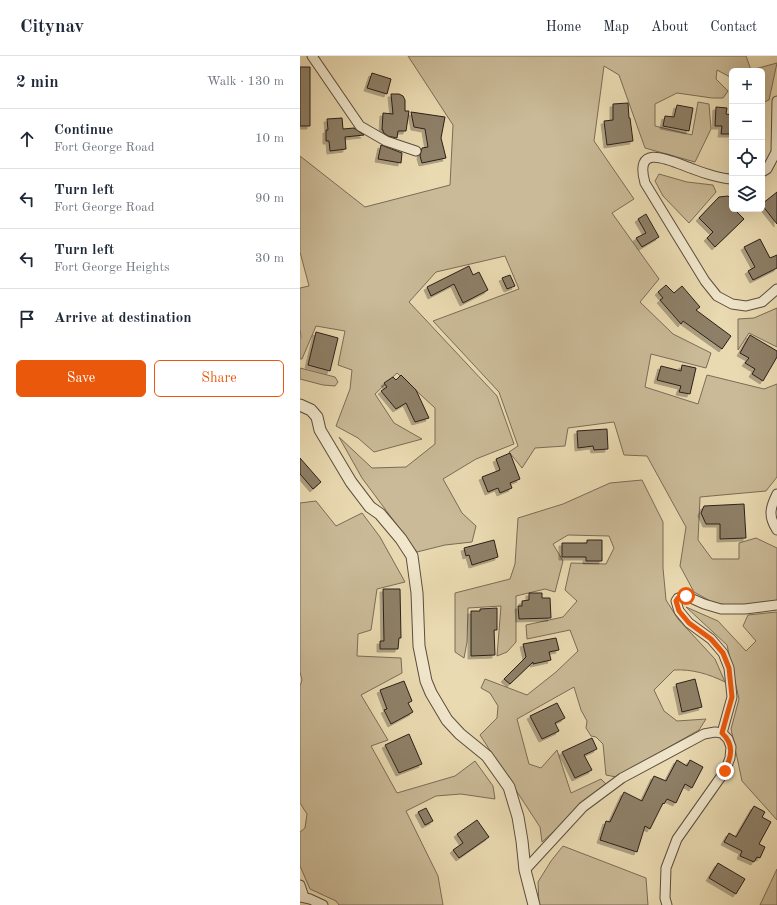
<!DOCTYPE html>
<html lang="en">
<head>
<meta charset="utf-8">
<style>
  :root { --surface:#fff; --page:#f2f2f3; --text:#1f2937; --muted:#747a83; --line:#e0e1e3; --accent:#ea580c }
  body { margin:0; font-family:"Old Standard TT",serif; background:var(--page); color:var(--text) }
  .controls { position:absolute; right:12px; top:12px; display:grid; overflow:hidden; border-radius:6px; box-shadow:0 4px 16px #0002 }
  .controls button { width:36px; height:36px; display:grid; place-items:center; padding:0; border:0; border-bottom:1px solid var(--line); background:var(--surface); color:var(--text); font:20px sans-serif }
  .stop { position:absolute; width:12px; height:12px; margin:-9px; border:3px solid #ea580c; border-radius:50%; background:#fff }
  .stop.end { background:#ea580c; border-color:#fff; box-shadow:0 1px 4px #0008 }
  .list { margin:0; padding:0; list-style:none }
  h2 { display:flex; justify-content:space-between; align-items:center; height:52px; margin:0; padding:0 16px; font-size:17px }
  h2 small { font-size:13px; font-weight:400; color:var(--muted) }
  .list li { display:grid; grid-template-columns:26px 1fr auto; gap:12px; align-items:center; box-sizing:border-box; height:60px; padding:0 16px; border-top:1px solid var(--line) }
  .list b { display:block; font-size:15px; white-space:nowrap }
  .list p { margin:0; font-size:13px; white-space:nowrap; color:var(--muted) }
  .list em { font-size:13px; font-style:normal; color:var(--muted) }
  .actions { display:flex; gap:8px; padding:12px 16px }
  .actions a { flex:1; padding:9px 0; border:1px solid var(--accent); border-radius:6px; text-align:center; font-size:14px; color:var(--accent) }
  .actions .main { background:var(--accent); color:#fff }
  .icon { flex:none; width:22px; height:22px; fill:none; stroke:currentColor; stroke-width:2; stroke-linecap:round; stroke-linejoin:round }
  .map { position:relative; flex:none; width:477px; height:849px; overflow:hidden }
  header { display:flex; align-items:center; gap:24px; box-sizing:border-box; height:56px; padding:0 20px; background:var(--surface); border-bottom:1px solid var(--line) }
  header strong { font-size:19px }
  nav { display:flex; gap:22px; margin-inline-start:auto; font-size:14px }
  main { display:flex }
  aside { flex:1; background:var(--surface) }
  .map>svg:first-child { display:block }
</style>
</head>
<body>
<header>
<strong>Citynav</strong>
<nav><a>Home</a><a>Map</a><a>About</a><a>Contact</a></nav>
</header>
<main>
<aside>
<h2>2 min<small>Walk · 130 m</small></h2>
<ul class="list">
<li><svg class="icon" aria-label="ahead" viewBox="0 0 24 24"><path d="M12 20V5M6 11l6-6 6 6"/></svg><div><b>Continue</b><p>Fort George Road</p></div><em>10 m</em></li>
<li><svg class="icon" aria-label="left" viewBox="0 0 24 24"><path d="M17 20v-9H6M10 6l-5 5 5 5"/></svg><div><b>Turn left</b><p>Fort George Road</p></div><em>90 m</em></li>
<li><svg class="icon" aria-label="left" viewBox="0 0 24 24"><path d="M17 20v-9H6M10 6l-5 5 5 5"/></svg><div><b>Turn left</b><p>Fort George Heights</p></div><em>30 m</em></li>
<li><svg class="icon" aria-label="arrive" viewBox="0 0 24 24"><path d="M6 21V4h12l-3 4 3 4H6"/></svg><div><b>Arrive at destination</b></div></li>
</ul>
<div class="actions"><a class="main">Save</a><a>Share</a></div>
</aside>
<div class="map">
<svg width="477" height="849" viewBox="0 0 477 849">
  <defs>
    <filter id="shadow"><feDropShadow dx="-3" dy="3" stdDeviation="0" flood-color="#0004"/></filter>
  </defs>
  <rect width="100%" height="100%" fill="#eadab1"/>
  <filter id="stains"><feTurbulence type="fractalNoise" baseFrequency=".005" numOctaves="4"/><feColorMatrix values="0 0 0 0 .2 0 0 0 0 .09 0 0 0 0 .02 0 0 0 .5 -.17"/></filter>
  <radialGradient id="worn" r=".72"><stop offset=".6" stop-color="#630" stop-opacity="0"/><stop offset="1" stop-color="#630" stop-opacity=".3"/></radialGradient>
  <path fill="#caba97" stroke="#7a6c58" d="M 108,0 L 446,0 L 451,14 L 477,7 L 469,44 L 462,47 L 462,15 L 432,15 L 432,22 L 417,14 L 416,23 L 428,35 L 423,42 L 412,42 L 377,37 L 355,48 L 355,70 L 392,79 L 398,46 L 409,48 L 411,73 L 395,106 L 345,92 L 319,19 L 304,10 L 294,85 L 334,143 L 312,157 L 359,223 L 340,246 L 373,278 L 411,297 L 406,312 L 351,298 L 345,331 L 398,348 L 407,319 L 464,333 L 477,328 L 477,421 L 466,435 L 400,441 L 398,484 L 412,503 L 439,503 L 439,487 L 456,482 L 477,492 L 477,545 L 434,550 L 414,547 L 394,536 L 380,510 L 386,471 L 347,400 L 324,399 L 314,366 L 268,372 L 265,390 L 235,392 L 222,412 L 209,396 L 218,390 L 199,336 L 133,265 L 219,233 L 205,200 L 136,216 L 109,246 L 197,340 L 214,388 L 176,403 L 143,423 L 162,457 L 176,470 L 172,486 L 145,489 L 117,496 L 62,422 L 39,381 L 72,412 L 106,411 L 135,388 L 135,352 L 97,317 L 75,338 L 94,367 L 122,383 L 74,396 L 58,382 L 36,370 L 50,333 L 52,314 L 38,309 L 45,275 L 16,270 L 2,303 L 0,303 L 0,283 L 1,281 L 0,273 L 0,232 L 9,230 L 0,196 L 0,100 L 65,151 L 150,129 L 153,69 Z
    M 359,118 L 387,126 L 413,129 L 416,136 L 389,167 L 363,140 L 355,125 Z
    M 477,252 L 477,291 L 449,277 L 438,294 L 438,263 L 454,262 Z
    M 0,312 L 35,321 L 38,326 L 35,330 L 23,329 L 0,323 Z
    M 342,424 L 363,466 L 363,512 L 366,544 L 378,563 L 415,603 L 425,626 C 409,618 392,613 374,614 L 354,634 L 364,655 L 377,665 L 406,663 L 399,674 L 316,721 L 306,719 L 303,688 L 296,681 L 291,680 L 286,672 L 287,665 L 281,654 L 274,631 L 217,663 L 229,708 L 241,712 L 257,694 L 271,737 L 301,723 L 306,728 L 242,786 L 240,771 L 180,679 L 197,662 L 198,650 L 190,637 L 181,632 L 185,623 L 227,639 L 256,616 L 278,595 L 270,574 L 227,583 L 226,569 L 263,561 L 277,545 L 265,534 L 271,507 L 306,508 L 314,492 L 309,480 L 268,479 L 253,488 L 263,505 L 255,536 L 245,533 L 216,540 L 216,586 L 207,596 L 197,600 L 201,550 L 168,552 L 167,586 L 164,602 L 155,596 L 155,537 L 210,523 L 215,508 L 218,462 L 263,448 L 310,427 Z
    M 16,445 L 36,470 L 62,457 L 80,481 L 105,526 L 77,533 L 71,574 L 58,578 L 57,600 L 101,602 L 102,617 L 61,639 L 88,684 L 71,690 L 97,737 L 155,720 L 175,705 L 193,730 L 195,743 L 161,738 L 136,740 L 106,755 L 138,820 L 143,849 L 39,849 L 36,845 L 10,833 L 0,810 L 0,776 L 5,772 L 7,758 L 0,747 L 0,630 L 2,624 L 0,616 L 0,447 Z
    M 386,551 L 418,565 L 446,595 L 456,585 L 443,570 L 448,559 L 477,556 L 477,764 L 442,725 L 431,673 L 439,643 L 427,589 Z
    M 263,790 L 346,822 L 348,849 L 239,849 L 238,826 L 251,805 Z
    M 477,813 L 477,849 L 460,849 Z"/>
  <path fill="#8e8068" stroke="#2b1e18" filter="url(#shadow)" d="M 0,11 L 10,11 L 10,70 L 0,70 Z
    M 72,17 L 91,23 L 87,38 L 67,32 Z
    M 91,38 L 99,38 L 103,40 L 105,44 L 105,55 L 109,55 L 106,75 L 98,75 L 97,82 L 88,80 L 83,76 L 83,74 L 82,74 L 83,57 L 93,58 Z
    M 328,47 L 329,62 L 330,62 L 333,85 L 307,89 L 304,65 L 313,64 L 313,48 Z
    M 377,49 L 393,52 L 389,75 L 363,70 L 365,60 L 374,61 Z
    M 416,51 L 427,52 L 426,58 L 432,59 L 432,78 L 421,78 L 422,70 L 415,70 Z
    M 111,56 L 145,61 L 141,82 L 146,102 L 122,107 L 120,100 L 122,92 L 128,91 L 125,73 L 114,71 Z
    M 42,62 L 43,73 L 54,72 L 64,79 L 45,81 L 46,93 L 30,95 L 29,85 L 26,85 L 26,74 L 28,74 L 27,63 Z
    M 81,89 L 102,97 L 101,107 L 78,103 Z
    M 477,136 L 477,168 L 462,149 L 462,148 Z
    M 428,140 L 432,144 L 432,153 L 434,153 L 444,163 L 415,191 L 407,182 L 413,176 L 399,162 L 419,141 Z
    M 346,158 L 359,181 L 342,191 L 336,182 L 346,177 L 338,163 Z
    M 460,183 L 470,202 L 477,199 L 477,212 L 453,224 L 448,215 L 455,211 L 444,191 Z
    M 169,210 L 173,219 L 179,216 L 188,234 L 163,247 L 154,228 L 131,240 L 127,231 Z
    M 210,219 L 215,230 L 207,233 L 202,222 Z
    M 366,229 L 374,237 L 382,230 L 400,251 L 396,254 L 431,280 L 422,293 L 383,265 L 381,268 L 360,244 L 363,242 L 358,236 Z
    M 16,276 L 38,282 L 30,315 L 8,309 Z
    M 450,279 L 477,295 L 477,301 L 463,325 L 452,318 L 455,313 L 445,307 L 449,302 L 440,297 Z
    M 382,309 L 396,312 L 390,338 L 379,336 L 381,330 L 357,324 L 361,310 L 381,315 Z
    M 101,319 L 116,334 L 129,362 L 115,366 L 106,347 L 96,353 L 81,335 L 87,331 L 84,327 L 93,321 L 96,324 Z
    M 307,373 L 308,393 L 294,394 L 293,390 L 278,392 L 277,375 Z
    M 210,397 L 220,423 L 210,427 L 212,432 L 200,437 L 198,432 L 188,436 L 182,421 L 200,414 L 196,403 Z
    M 0,402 L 21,426 L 13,433 L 0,418 Z
    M 444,448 L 446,482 L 420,483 L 420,468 L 406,468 L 401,457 L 404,450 Z
    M 194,484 L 198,501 L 172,509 L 169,499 L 166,500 L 164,492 Z
    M 287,484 L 302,484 L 302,505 L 286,505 L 286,501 L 262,501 L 262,487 L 287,487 Z
    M 83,533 L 100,533 L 101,582 L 99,582 L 98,593 L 80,593 L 80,585 L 84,585 Z
    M 229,537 L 242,537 L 242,542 L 250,542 L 251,562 L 219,563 L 218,550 L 222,550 L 222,545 L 229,544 Z
    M 197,552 L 197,574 L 194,574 L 195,599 L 171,600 L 171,555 L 180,555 L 180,553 Z
    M 256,582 L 259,594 L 249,596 L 251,604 L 233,608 L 233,606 L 210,628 L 204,623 L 226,601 L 223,588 Z
    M 395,623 L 402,651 L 382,656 L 376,628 Z
    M 104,625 L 112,645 L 108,647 L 113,656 L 91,668 L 84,654 L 87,653 L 80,634 Z
    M 257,647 L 265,662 L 255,667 L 259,675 L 242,683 L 230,660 Z
    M 109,678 L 122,708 L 99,717 L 85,689 Z
    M 292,682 L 297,693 L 284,699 L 292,714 L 275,722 L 262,696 Z
    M 377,704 L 387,710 L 390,704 L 403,711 L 392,732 L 385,728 L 376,747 L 367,743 L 364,748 L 363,747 L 350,773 L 345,770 L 337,796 L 300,784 L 306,765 L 310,766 L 324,736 L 342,745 L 354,720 L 366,725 Z
    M 454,750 L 465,756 L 462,761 L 471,766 L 459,788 L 465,791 L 460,802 L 457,801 L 454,806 L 440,800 L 442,795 L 424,786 L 429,777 L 436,781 Z
    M 126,752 L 133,765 L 125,769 L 118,756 Z
    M 177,764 L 189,781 L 159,802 L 153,794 L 163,787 L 157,778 Z
    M 418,807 L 445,823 L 436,838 L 409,822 Z"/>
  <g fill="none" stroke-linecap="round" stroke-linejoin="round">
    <defs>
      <path id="minor" d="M 12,0 L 60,70 L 86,85 L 116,95
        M 462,116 L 467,113 L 476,96 L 477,45
        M 432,123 C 422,123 403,117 393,113 C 373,106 333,84 345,127 L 405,225 L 417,240 L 432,248 L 446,250 L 462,246 L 477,233
        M 477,438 C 470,452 468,460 477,474
        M 225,814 L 283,751 L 322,722 L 404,678 L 415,676 L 422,677 L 432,641 L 429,612 L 423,597 L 411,583 L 389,567 L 379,555 L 376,545 L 378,542 L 386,540 L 404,548 L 421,553 L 445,553 L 477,549
        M 0,829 L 4,841
        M 0,841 L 10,843 L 23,849
        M 367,849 L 365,842 L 366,812 L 377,783 L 425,715 L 430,702 L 431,691 L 428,683 L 422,677"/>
      <path id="tertiary" d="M 0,349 L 11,354 L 17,361 L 20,374 L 51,426 L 70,451 L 80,458 L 101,483 L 112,500 L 117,537 L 119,590 L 126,625 L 131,637 L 147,664 L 160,678 L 187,700 L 209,731 L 218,761 L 222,785 L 225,814 L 234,849"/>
    </defs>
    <use href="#minor" stroke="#5b4d3e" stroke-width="11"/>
    <use href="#tertiary" stroke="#5b4d3e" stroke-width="13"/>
    <use href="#minor" stroke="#f1e7cc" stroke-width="9"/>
    <use href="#tertiary" stroke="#f1e7cc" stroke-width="11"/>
  </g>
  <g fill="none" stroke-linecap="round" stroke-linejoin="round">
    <path stroke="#ea580c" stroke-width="5" d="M 386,540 L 378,542 L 376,545 L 379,555 L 389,567 L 411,583 L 423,597 L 429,612 L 432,641 L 422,677 C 435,689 431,701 425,715"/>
  </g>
  <rect width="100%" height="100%" filter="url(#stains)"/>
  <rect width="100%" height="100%" fill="url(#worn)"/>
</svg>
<div class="controls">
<button>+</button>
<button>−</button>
<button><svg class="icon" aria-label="locate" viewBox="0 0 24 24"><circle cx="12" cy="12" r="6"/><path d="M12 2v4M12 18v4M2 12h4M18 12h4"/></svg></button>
<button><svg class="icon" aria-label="layers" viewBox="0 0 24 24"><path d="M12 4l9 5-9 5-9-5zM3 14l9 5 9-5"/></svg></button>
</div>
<div class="stop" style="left:386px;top:540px"></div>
<div class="stop end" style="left:425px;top:715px"></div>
</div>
</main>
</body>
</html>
